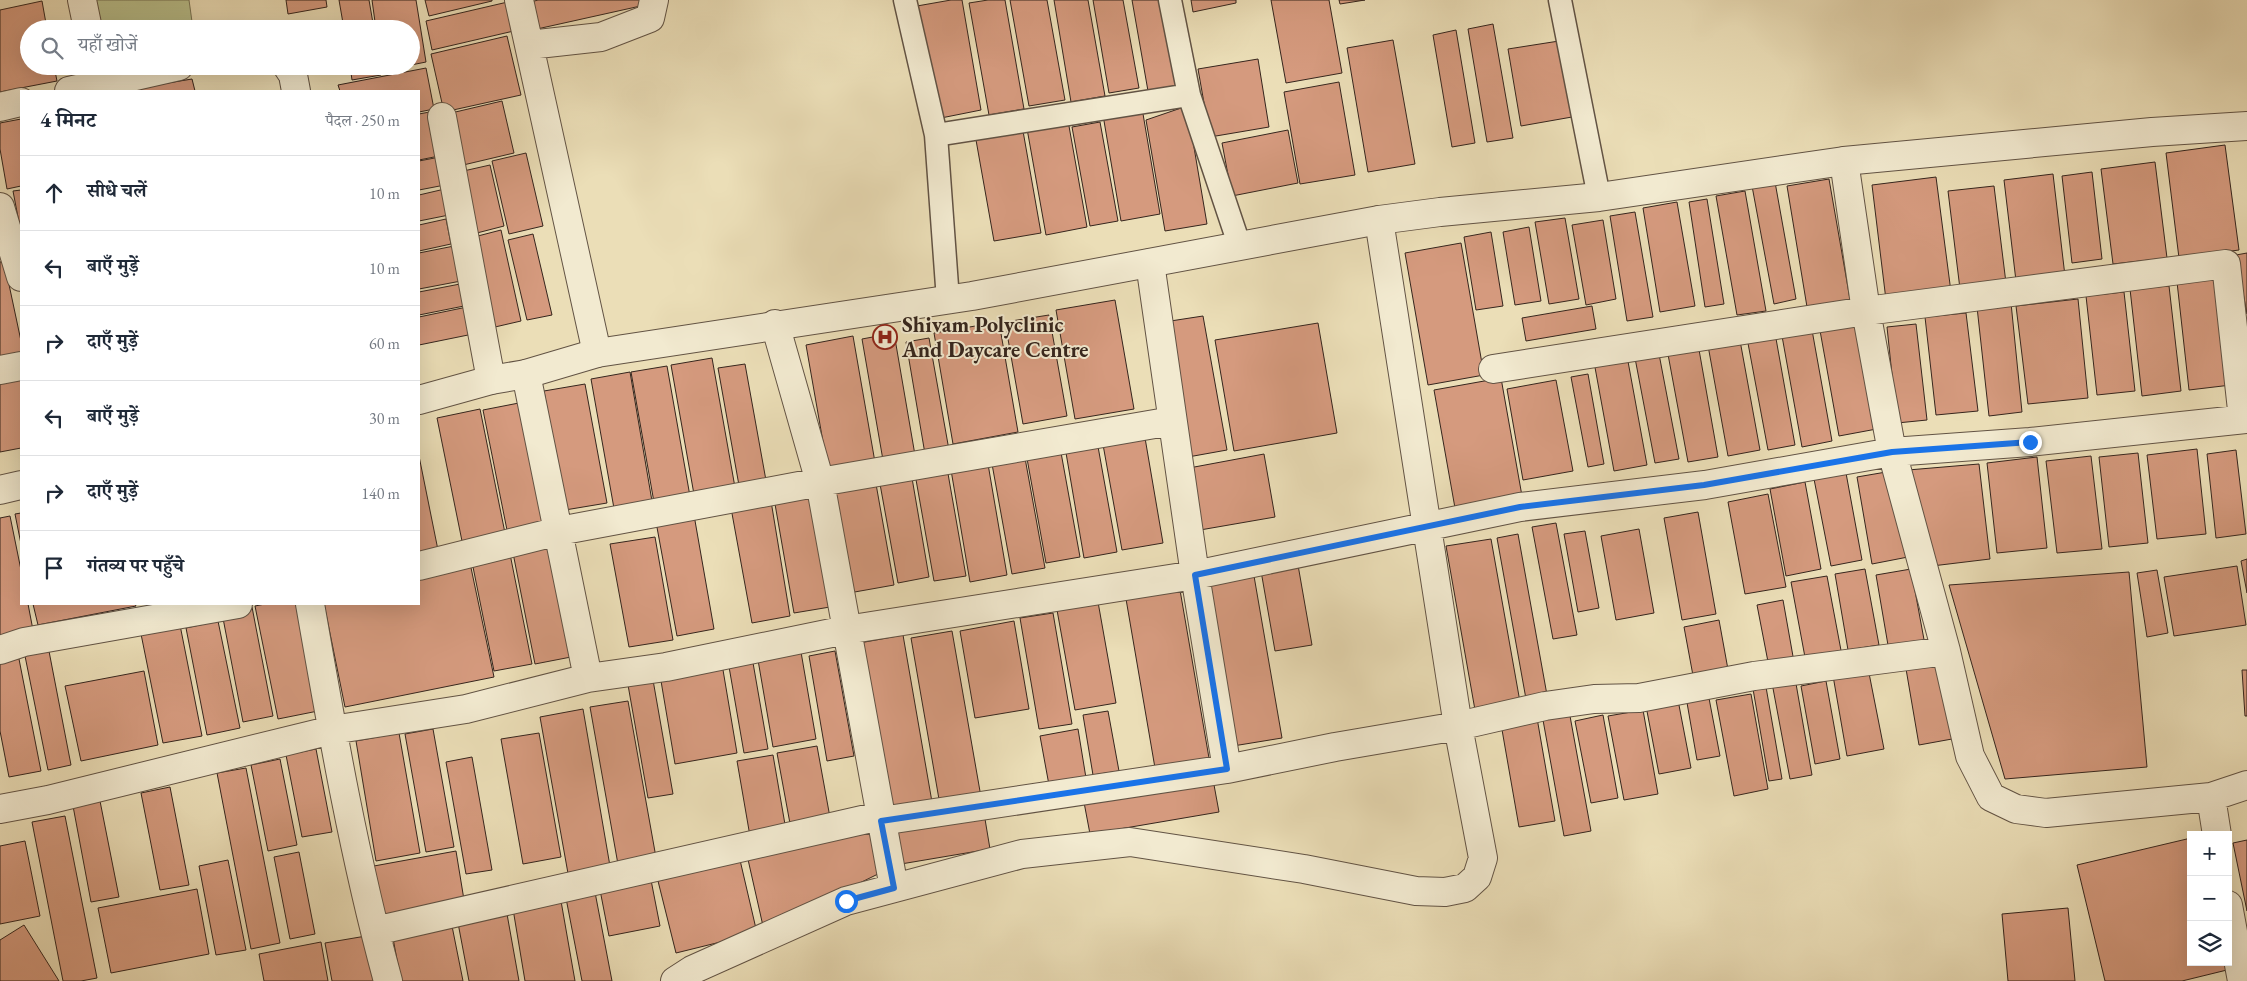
<!DOCTYPE html>
<html lang="hi">
<head>
<meta charset="utf-8">
<style>
  :root { --surface:#fff; --page:#f2f2f3; --text:#1f2937; --muted:#747a83; --line:#e0e1e3 }
  body { margin:0; font-family:"EB Garamond","Noto Serif Devanagari",serif; background:var(--page); color:var(--text) }
  .controls { position:absolute; right:15px; bottom:15px; display:grid; overflow:hidden; border-radius:0px; box-shadow:0 5px 20px #0002 }
  .controls button { width:45px; height:45px; display:grid; place-items:center; padding:0; border:0; border-bottom:1px solid var(--line); background:var(--surface); color:var(--text); font:25px sans-serif }
  .stop { position:absolute; width:15px; height:15px; margin:-11px; border:4px solid #1a73e8; border-radius:50%; background:#fff }
  .stop.end { background:#1a73e8; border-color:#fff; box-shadow:0 1px 5px #0008 }
  .list { margin:0; padding:0; list-style:none }
  h2 { display:flex; justify-content:space-between; align-items:center; height:65px; margin:0; padding:0 20px; font-size:21px }
  h2 small { font-size:16px; font-weight:400; color:var(--muted) }
  .list li { display:grid; grid-template-columns:32px 1fr auto; gap:15px; align-items:center; box-sizing:border-box; height:75px; padding:0 20px; border-top:1px solid var(--line) }
  .list b { display:block; font-size:19px; white-space:nowrap }
  .list em { font-size:16px; font-style:normal; color:var(--muted) }
  .icon { flex:none; width:28px; height:28px; fill:none; stroke:currentColor; stroke-width:2; stroke-linecap:round; stroke-linejoin:round }
  .map { position:relative; flex:none; width:2247px; height:981px; overflow:hidden }
  .search { position:absolute; background:var(--surface); box-shadow:0 5px 20px #0002; left:20px; top:20px; width:400px; height:55px; display:flex; align-items:center; gap:12px; box-sizing:border-box; padding:0 18px; border-radius:28px; color:var(--muted); font-size:19px }
  .panel { position:absolute; background:var(--surface); box-shadow:0 5px 20px #0002; left:20px; top:90px; width:400px; height:515px; border-radius:0px }
  .map>svg:first-child { display:block }
</style>
</head>
<body>
<div class="map">
<svg width="2247" height="981" viewBox="0 0 2247 981">
  <rect width="100%" height="100%" fill="#ebdeb7"/>
  <filter id="stains"><feTurbulence type="fractalNoise" baseFrequency=".004" numOctaves="4"/><feColorMatrix values="0 0 0 0 .2 0 0 0 0 .09 0 0 0 0 .02 0 0 0 .5 -.17"/></filter>
  <radialGradient id="worn" r=".72"><stop offset=".6" stop-color="#630" stop-opacity="0"/><stop offset="1" stop-color="#630" stop-opacity=".3"/></radialGradient>
  <path fill="#b9c18d" stroke="#777355" d="M 92,0 L 189,0 L 193,29 L 97,29 Z"/>
  <path fill="#d59a7e" stroke="#35251d" d="M 286,0 L 326,0 L 327,7 L 288,14 Z
    M 339,0 L 369,0 L 374,29 L 344,29 Z
    M 372,0 L 416,0 L 426,62 L 411,65 L 411,29 L 376,29 Z
    M 425,0 L 492,0 L 492,1 L 429,16 Z
    M 538,0 L 644,0 L 645,5 L 537,29 L 531,2 Z
    M 951,0 L 962,0 L 981,110 L 936,119 L 917,6 Z
    M 988,0 L 1005,0 L 1024,109 L 989,115 L 969,3 Z
    M 1010,0 L 1047,0 L 1065,100 L 1029,106 Z
    M 1054,0 L 1088,0 L 1105,96 L 1071,102 Z
    M 1093,0 L 1123,0 L 1139,88 L 1109,93 Z
    M 1132,0 L 1166,0 L 1184,84 L 1148,91 Z
    M 1191,0 L 1236,0 L 1236,3 L 1193,12 Z
    M 1271,0 L 1329,0 L 1342,73 L 1286,83 Z
    M 1339,0 L 1365,0 L 1340,4 Z
    M 42,1 L 47,29 L 29,29 L 29,66 L 54,66 L 57,81 L 0,92 L 0,10 Z
    M 512,1 L 518,30 L 432,50 L 426,21 Z
    M 1493,24 L 1513,138 L 1487,142 L 1468,29 Z
    M 1456,30 L 1475,143 L 1452,147 L 1433,35 Z
    M 507,36 L 521,95 L 444,112 L 431,54 Z
    M 1393,40 L 1415,164 L 1368,172 L 1347,48 Z
    M 1559,41 L 1572,117 L 1521,126 L 1508,49 Z
    M 1258,59 L 1269,127 L 1210,137 L 1198,69 Z
    M 350,66 L 380,66 L 381,75 L 352,80 Z
    M 426,68 L 434,109 L 419,112 L 419,91 L 340,91 L 338,85 Z
    M 192,79 L 195,91 L 119,91 Z
    M 1339,82 L 1355,175 L 1300,184 L 1284,92 Z
    M 502,101 L 514,153 L 459,166 L 447,114 Z
    M 1187,106 L 1207,224 L 1165,231 L 1146,120 Z
    M 1142,108 L 1160,214 L 1121,221 L 1103,115 Z
    M 435,111 L 444,155 L 419,160 L 419,114 Z
    M 1067,115 L 1087,227 L 1046,235 L 1026,123 Z
    M 21,119 L 21,186 L 7,189 L 0,149 L 0,123 Z
    M 1100,122 L 1118,221 L 1090,226 L 1072,127 Z
    M 1288,130 L 1298,183 L 1232,196 L 1222,143 Z
    M 1023,131 L 1041,233 L 994,241 L 976,140 Z
    M 2225,145 L 2239,250 L 2179,258 L 2166,153 Z
    M 526,153 L 543,226 L 509,234 L 492,161 Z
    M 445,156 L 450,184 L 419,190 L 419,161 Z
    M 2155,162 L 2167,258 L 2113,264 L 2101,169 Z
    M 490,165 L 504,226 L 473,234 L 459,172 Z
    M 2092,172 L 2102,259 L 2072,263 L 2062,176 Z
    M 2053,174 L 2065,276 L 2016,281 L 2004,180 Z
    M 1936,177 L 1951,292 L 1886,300 L 1872,185 Z
    M 1829,179 L 1851,305 L 1808,313 L 1787,186 Z
    M 1775,182 L 1796,299 L 1774,304 L 1752,186 Z
    M 1994,186 L 2006,283 L 1960,289 L 1948,191 Z
    M 449,188 L 454,214 L 419,221 L 419,195 Z
    M 21,190 L 21,233 L 13,191 Z
    M 1745,191 L 1766,311 L 1737,315 L 1716,196 Z
    M 1707,199 L 1724,304 L 1705,307 L 1689,202 Z
    M 1677,202 L 1695,306 L 1660,312 L 1643,208 Z
    M 1635,212 L 1653,317 L 1627,321 L 1610,216 Z
    M 1565,218 L 1579,299 L 1549,304 L 1535,222 Z
    M 446,219 L 451,244 L 419,251 L 419,225 Z
    M 1603,220 L 1616,299 L 1586,305 L 1572,225 Z
    M 1529,227 L 1541,301 L 1515,305 L 1503,232 Z
    M 501,230 L 521,321 L 495,327 L 474,237 Z
    M 1491,232 L 1503,306 L 1476,310 L 1464,237 Z
    M 533,234 L 552,315 L 527,320 L 508,240 Z
    M 1461,243 L 1484,375 L 1428,385 L 1405,253 Z
    M 454,246 L 461,281 L 419,289 L 419,253 Z
    M 2247,253 L 2247,314 L 2236,255 Z
    M 4,261 L 21,341 L 21,354 L 0,359 L 0,262 Z
    M 2219,277 L 2231,385 L 2189,390 L 2177,282 Z
    M 460,284 L 464,306 L 419,315 L 419,292 Z
    M 2169,286 L 2181,391 L 2142,396 L 2130,289 Z
    M 2124,292 L 2135,391 L 2097,395 L 2086,296 Z
    M 2078,299 L 2088,398 L 2028,404 L 2016,306 Z
    M 1115,300 L 1134,409 L 1075,419 L 1056,310 Z
    M 2011,303 L 2022,412 L 1989,416 L 1977,307 Z
    M 1592,306 L 1596,329 L 1526,341 L 1522,318 Z
    M 467,307 L 473,334 L 419,345 L 419,317 Z
    M 1966,313 L 1978,411 L 1936,415 L 1925,317 Z
    M 1049,315 L 1067,416 L 1023,424 L 1005,322 Z
    M 1203,316 L 1227,450 L 1188,457 L 1164,322 Z
    M 1862,318 L 1882,428 L 1839,436 L 1819,325 Z
    M 999,322 L 1018,432 L 953,444 L 934,333 Z
    M 1318,323 L 1337,433 L 1234,451 L 1215,340 Z
    M 1916,324 L 1927,420 L 1897,423 L 1887,327 Z
    M 1812,330 L 1832,441 L 1802,447 L 1782,336 Z
    M 894,333 L 916,461 L 884,466 L 862,339 Z
    M 1775,333 L 1795,445 L 1768,450 L 1747,338 Z
    M 1739,335 L 1760,450 L 1728,456 L 1707,340 Z
    M 853,336 L 876,468 L 829,476 L 806,345 Z
    M 929,338 L 949,450 L 925,454 L 906,342 Z
    M 1698,344 L 1718,457 L 1688,462 L 1667,349 Z
    M 1659,354 L 1679,459 L 1655,463 L 1635,358 Z
    M 1627,356 L 1647,465 L 1614,471 L 1594,362 Z
    M 712,358 L 736,493 L 695,500 L 671,365 Z
    M 745,364 L 767,486 L 740,491 L 718,368 Z
    M 667,366 L 691,502 L 655,508 L 631,372 Z
    M 21,372 L 21,448 L 0,452 L 0,377 Z
    M 630,372 L 653,507 L 615,514 L 591,379 Z
    M 1588,374 L 1604,464 L 1588,467 L 1571,377 Z
    M 1501,378 L 1522,496 L 1455,508 L 1434,390 Z
    M 1556,380 L 1573,471 L 1523,480 L 1507,389 Z
    M 585,384 L 607,503 L 565,510 L 544,391 Z
    M 524,402 L 548,522 L 507,530 L 483,410 Z
    M 480,409 L 506,538 L 463,546 L 437,418 Z
    M 1144,432 L 1163,543 L 1122,550 L 1102,439 Z
    M 1097,441 L 1117,552 L 1084,558 L 1065,447 Z
    M 1060,447 L 1080,557 L 1046,563 L 1026,453 Z
    M 2197,449 L 2206,534 L 2157,539 L 2147,455 Z
    M 2236,450 L 2246,534 L 2216,538 L 2207,454 Z
    M 2138,453 L 2148,543 L 2109,547 L 2099,457 Z
    M 1264,454 L 1275,517 L 1200,530 L 1189,468 Z
    M 419,456 L 439,555 L 419,559 Z
    M 2091,456 L 2102,549 L 2057,553 L 2046,461 Z
    M 2037,457 L 2047,548 L 1997,553 L 1987,463 Z
    M 1025,458 L 1045,568 L 1012,574 L 992,464 Z
    M 988,464 L 1007,575 L 970,582 L 951,470 Z
    M 1979,464 L 1990,559 L 1932,566 L 1908,470 Z
    M 947,468 L 966,576 L 934,581 L 915,474 Z
    M 1892,471 L 1908,557 L 1872,564 L 1857,477 Z
    M 1846,473 L 1862,560 L 1831,566 L 1814,479 Z
    M 912,478 L 929,577 L 898,583 L 880,484 Z
    M 1805,482 L 1821,569 L 1786,576 L 1770,489 Z
    M 876,484 L 894,585 L 849,593 L 831,491 Z
    M 1768,494 L 1786,587 L 1745,594 L 1728,502 Z
    M 811,497 L 830,607 L 794,613 L 775,504 Z
    M 771,501 L 790,616 L 752,623 L 731,508 Z
    M 1698,512 L 1716,614 L 1682,620 L 1664,518 Z
    M 21,513 L 21,544 L 15,514 Z
    M 694,515 L 714,629 L 677,636 L 656,522 Z
    M 10,516 L 21,570 L 21,604 L 28,604 L 33,630 L 0,637 L 0,518 Z
    M 1556,523 L 1577,635 L 1553,639 L 1532,527 Z
    M 1639,529 L 1654,613 L 1616,620 L 1601,536 Z
    M 1585,531 L 1599,608 L 1578,612 L 1564,534 Z
    M 1518,534 L 1547,695 L 1526,699 L 1497,538 Z
    M 655,537 L 673,640 L 629,647 L 610,544 Z
    M 1491,539 L 1520,702 L 1475,710 L 1446,546 Z
    M 549,545 L 571,657 L 535,664 L 513,553 Z
    M 510,554 L 532,664 L 494,671 L 472,562 Z
    M 2247,559 L 2247,593 L 2241,561 Z
    M 470,563 L 494,677 L 345,707 L 324,604 L 419,604 L 419,573 Z
    M 1298,565 L 1312,645 L 1275,651 L 1261,571 Z
    M 2237,566 L 2246,625 L 2174,636 L 2164,577 Z
    M 1865,569 L 1879,645 L 1848,650 L 1835,574 Z
    M 1911,569 L 1925,645 L 1889,651 L 1876,575 Z
    M 2157,570 L 2168,633 L 2147,637 L 2137,573 Z
    M 2129,572 L 2147,767 L 2005,779 L 1949,585 Z
    M 1254,576 L 1282,738 L 1233,746 L 1205,584 Z
    M 1827,576 L 1843,661 L 1807,668 L 1791,582 Z
    M 1180,590 L 1209,758 L 1155,768 L 1126,599 Z
    M 1783,600 L 1794,662 L 1769,667 L 1757,605 Z
    M 1098,602 L 1116,703 L 1075,710 L 1057,610 Z
    M 33,604 L 135,604 L 136,606 L 38,625 Z
    M 265,604 L 296,604 L 318,711 L 278,719 L 255,606 Z
    M 252,607 L 273,716 L 243,722 L 222,613 Z
    M 1053,613 L 1072,724 L 1039,729 L 1020,618 Z
    M 1719,620 L 1729,675 L 1694,681 L 1684,627 Z
    M 218,621 L 240,728 L 207,735 L 186,628 Z
    M 1014,621 L 1029,709 L 975,718 L 960,631 Z
    M 180,625 L 202,736 L 163,743 L 141,634 Z
    M 952,631 L 981,797 L 940,805 L 911,638 Z
    M 903,635 L 932,802 L 883,811 L 854,644 Z
    M 48,646 L 71,765 L 48,770 L 24,651 Z
    M 835,651 L 854,756 L 827,761 L 809,656 Z
    M 801,652 L 816,739 L 773,747 L 758,660 Z
    M 18,654 L 41,771 L 9,777 L 0,731 L 0,658 Z
    M 752,657 L 768,749 L 744,753 L 728,661 Z
    M 1936,658 L 1952,739 L 1919,745 L 1905,663 Z
    M 1867,663 L 1884,749 L 1847,756 L 1832,670 Z
    M 722,664 L 737,753 L 675,764 L 660,675 Z
    M 2242,670 L 2247,670 L 2247,716 L 2245,716 Z
    M 144,671 L 158,745 L 81,761 L 65,686 Z
    M 1795,678 L 1812,775 L 1790,779 L 1772,683 Z
    M 653,680 L 673,794 L 648,798 L 628,685 Z
    M 1826,681 L 1840,759 L 1815,764 L 1801,686 Z
    M 1766,687 L 1782,779 L 1769,781 L 1753,689 Z
    M 1708,693 L 1720,756 L 1697,760 L 1686,697 Z
    M 1751,694 L 1768,789 L 1734,796 L 1716,700 Z
    M 1678,700 L 1691,768 L 1659,774 L 1646,706 Z
    M 628,701 L 657,863 L 619,870 L 590,707 Z
    M 583,709 L 611,872 L 569,879 L 540,717 Z
    M 1643,710 L 1658,794 L 1624,800 L 1608,716 Z
    M 1108,711 L 1119,771 L 1093,775 L 1083,715 Z
    M 1603,715 L 1618,798 L 1591,803 L 1575,721 Z
    M 1570,716 L 1591,831 L 1564,836 L 1543,720 Z
    M 1537,718 L 1555,821 L 1519,827 L 1501,724 Z
    M 433,729 L 454,847 L 426,852 L 405,734 Z
    M 1078,729 L 1086,778 L 1049,785 L 1040,736 Z
    M 399,733 L 420,853 L 376,861 L 356,741 Z
    M 539,733 L 561,857 L 523,864 L 501,739 Z
    M 817,746 L 831,823 L 791,829 L 777,753 Z
    M 316,749 L 332,832 L 302,837 L 286,755 Z
    M 773,755 L 787,836 L 751,842 L 737,761 Z
    M 472,757 L 492,870 L 466,874 L 446,762 Z
    M 280,759 L 297,845 L 268,851 L 251,765 Z
    M 246,768 L 280,943 L 251,949 L 217,773 Z
    M 1212,774 L 1219,812 L 1090,834 L 1083,797 Z
    M 170,787 L 189,885 L 160,890 L 141,793 Z
    M 100,801 L 119,897 L 91,902 L 73,806 Z
    M 984,813 L 990,849 L 901,864 L 894,828 Z
    M 65,816 L 97,978 L 81,981 L 63,981 L 32,822 Z
    M 871,831 L 880,873 L 815,905 L 763,926 L 747,855 Z
    M 2191,838 L 2191,962 L 2228,962 L 2231,969 L 2182,981 L 2105,981 L 2077,865 Z
    M 2247,840 L 2247,911 L 2233,843 Z
    M 25,841 L 40,916 L 0,924 L 0,846 Z
    M 456,851 L 465,906 L 384,920 L 374,866 Z
    M 299,852 L 315,934 L 290,939 L 274,857 Z
    M 228,860 L 246,950 L 216,955 L 199,866 Z
    M 740,860 L 757,933 L 676,953 L 658,881 Z
    M 651,880 L 660,926 L 609,936 L 600,890 Z
    M 594,887 L 612,981 L 582,981 L 565,893 Z
    M 197,889 L 209,954 L 111,973 L 98,908 Z
    M 561,901 L 575,981 L 525,981 L 513,909 Z
    M 2068,908 L 2075,981 L 2008,981 L 2002,914 Z
    M 507,914 L 519,981 L 469,981 L 458,923 Z
    M 451,921 L 463,981 L 401,981 L 392,933 Z
    M 24,925 L 59,981 L 0,981 L 0,940 Z
    M 366,936 L 374,981 L 332,981 L 325,943 Z
    M 321,942 L 328,981 L 264,981 L 259,954 Z"/>
  <g fill="none" stroke-linecap="round" stroke-linejoin="round">
    <defs>
      <path id="service" d="M 905,0 L 936,135 L 948,300
        M 1170,0 L 1189,95 L 1240,247
        M 1560,0 L 1599,197
        M 936,135 L 1189,95"/>
      <path id="minor" d="M 82,0 L 88,29
        M 519,0 L 597,353
        M 529,45 L 601,37 L 650,18 L 654,0
        M 287,66 L 293,75 L 296,91
        M 69,91 L 179,66
        M 0,107 L 21,102
        M 442,117 L 491,380
        M 1844,161 L 1866,311 L 1892,452 L 1946,651 L 1970,756 L 1991,797 L 2016,809 L 2046,813 L 2211,797 L 2247,785
        M 0,207 L 21,277
        M 1150,263 L 1195,575 L 1227,769
        M 775,324 L 820,482 L 894,888
        M 1493,369 L 1866,311 L 2226,264 L 2243,419
        M 0,370 L 21,366
        M 526,374 L 588,678
        M 419,566 L 559,531 L 820,482 L 1172,421
        M 310,604 C 332,730 354,857 388,981
        M 0,650 L 24,642 L 238,604
        M 2211,797 L 2217,835
        M 0,809 L 48,800 L 332,730 L 466,709 L 588,678 L 666,667 L 846,630 L 1195,575 L 1520,507 L 1705,485 L 1892,452 L 2030,442 L 2247,419
        M 881,821 L 1227,769 L 1335,747 L 1458,726 L 1545,706 L 1594,699 L 1639,698 L 1754,676 L 1946,651
        M 2228,905 L 2242,981
        M 375,931 L 880,816
        M 675,981 L 692,970 L 846,901 L 1022,854 L 1130,842 L 1304,869 L 1416,891 L 1445,892 L 1465,888 L 1477,877 L 1483,858 L 1458,726 L 1379,220"/>
      <path id="tertiary" d="M 419,400 L 491,380 L 526,374 L 597,353 L 972,296 L 1379,220 L 1440,212 L 1599,197 L 1844,161 L 2152,132 L 2247,126
        M 0,490 L 21,485"/>
    </defs>
    <use href="#service" stroke="#625344" stroke-width="25"/>
    <use href="#minor" stroke="#625344" stroke-width="30"/>
    <use href="#tertiary" stroke="#625344" stroke-width="30"/>
    <use href="#service" stroke="#f2ead0" stroke-width="22"/>
    <use href="#minor" stroke="#f2ead0" stroke-width="28"/>
    <use href="#tertiary" stroke="#f2ead0" stroke-width="28"/>
  </g>
  <g fill="none" stroke-linecap="round" stroke-linejoin="round">
    <path stroke="#1a73e8" stroke-width="6" d="M 846,901 L 894,888 L 881,821 L 1227,769 L 1195,575 L 1520,507 L 1704,485 L 1892,452 L 2030,442"/>
  </g>
  <defs>
    <symbol id="hospital-ring" viewBox="-11 -11 22 22"><circle r="9.5" fill="#f2ead0" stroke="#8f2418" stroke-width="1.5"/><path d="M-5-5h3v3.5h4V-5h3V5h-3V1.5h-4V5h-3Z" fill="#8f2418"/></symbol>
  </defs>
  <g fill-rule="evenodd">
    <use href="#hospital-ring" x="871" y="323" width="28" height="28"/>
  </g>
  <g text-anchor="middle" dominant-baseline="central" stroke-width="4" stroke-linejoin="round" paint-order="stroke">
    <g font-size="22" font-weight="bold" fill="#35251d" stroke="#f2ead0" text-anchor="start">
      <text x="902" y="324">Shivam Polyclinic<tspan x="902" dy="25">And Daycare Centre</tspan></text>
    </g>
  </g>
  <rect width="100%" height="100%" filter="url(#stains)"/>
  <rect width="100%" height="100%" fill="url(#worn)"/>
</svg>
<div class="controls">
<button>+</button>
<button>−</button>
<button><svg class="icon" aria-label="layers" viewBox="0 0 24 24"><path d="M12 4l9 5-9 5-9-5zM3 14l9 5 9-5"/></svg></button>
</div>
<div class="stop" style="left:846px;top:901px"></div>
<div class="stop end" style="left:2030px;top:442px"></div>
<div class="search"><svg class="icon" aria-label="search" viewBox="0 0 24 24"><circle cx="10" cy="10" r="6"/><path d="M15 15l6 6"/></svg>यहाँ खोजें</div>
<section class="panel">
<h2>4 मिनट<small>पैदल · 250 m</small></h2>
<ul class="list">
<li><svg class="icon" aria-label="ahead" viewBox="0 0 24 24"><path d="M12 20V5M6 11l6-6 6 6"/></svg><div><b>सीधे चलें</b></div><em>10 m</em></li>
<li><svg class="icon" aria-label="left" viewBox="0 0 24 24"><path d="M17 20v-9H6M10 6l-5 5 5 5"/></svg><div><b>बाएँ मुड़ें</b></div><em>10 m</em></li>
<li><svg class="icon" aria-label="right" viewBox="0 0 24 24"><path d="M7 20v-9h11M14 6l5 5-5 5"/></svg><div><b>दाएँ मुड़ें</b></div><em>60 m</em></li>
<li><svg class="icon" aria-label="left" viewBox="0 0 24 24"><path d="M17 20v-9H6M10 6l-5 5 5 5"/></svg><div><b>बाएँ मुड़ें</b></div><em>30 m</em></li>
<li><svg class="icon" aria-label="right" viewBox="0 0 24 24"><path d="M7 20v-9h11M14 6l5 5-5 5"/></svg><div><b>दाएँ मुड़ें</b></div><em>140 m</em></li>
<li><svg class="icon" aria-label="arrive" viewBox="0 0 24 24"><path d="M6 21V4h12l-3 4 3 4H6"/></svg><div><b>गंतव्य पर पहुँचे</b></div></li>
</ul>
</section>
</div>
</body>
</html>
